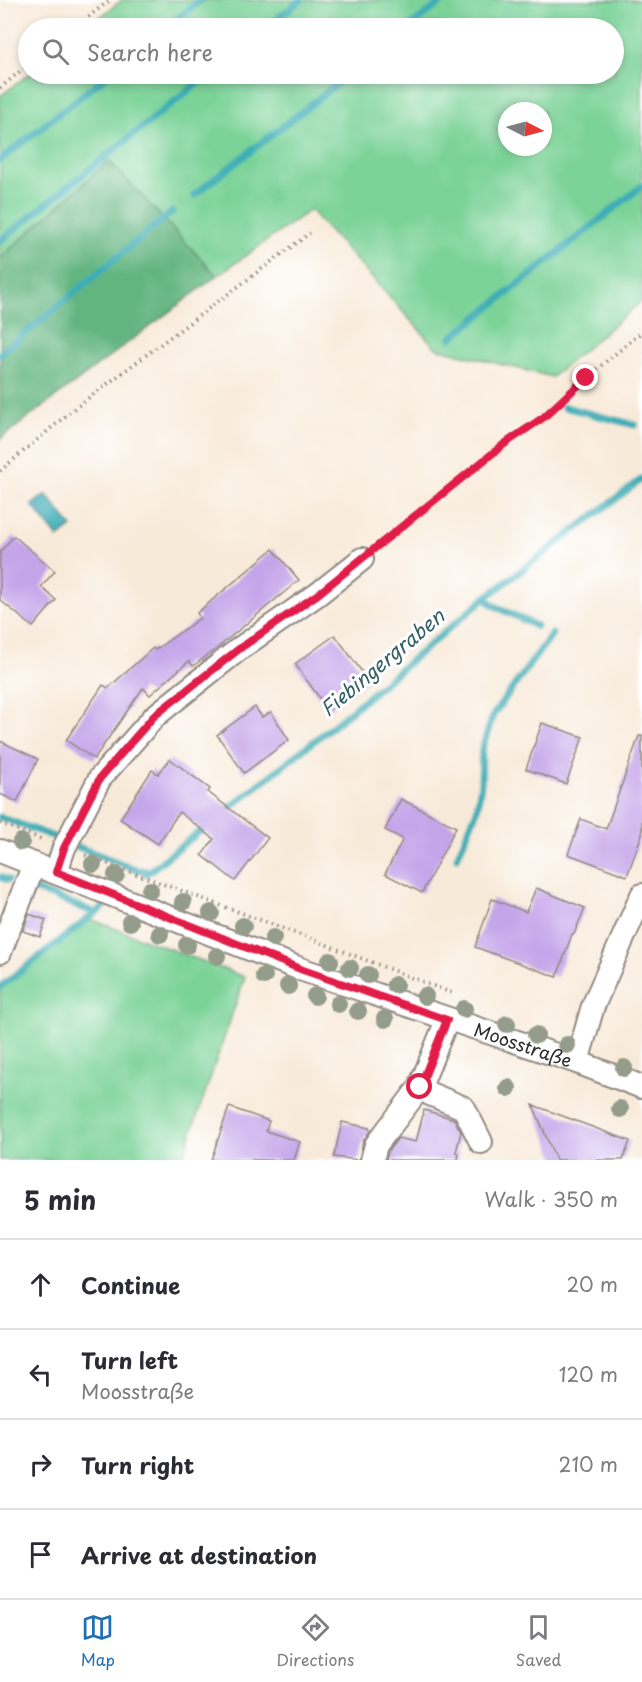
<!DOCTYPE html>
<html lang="en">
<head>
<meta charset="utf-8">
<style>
  :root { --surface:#fff; --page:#f2f2f3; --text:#2b2b33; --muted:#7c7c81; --line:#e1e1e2; --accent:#1f6fb2 }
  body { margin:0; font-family:"Playpen Sans",sans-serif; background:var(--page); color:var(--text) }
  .compass { position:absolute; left:498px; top:102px; width:54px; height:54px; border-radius:50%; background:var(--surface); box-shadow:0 3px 9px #0003; rotate:96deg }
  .stop { position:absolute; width:18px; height:18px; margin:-14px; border:4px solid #e11d48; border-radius:50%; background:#fff }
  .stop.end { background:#e11d48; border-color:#fff; box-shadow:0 2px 6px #0008 }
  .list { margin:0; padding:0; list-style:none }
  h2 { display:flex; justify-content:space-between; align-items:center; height:78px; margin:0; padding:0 24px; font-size:26px }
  h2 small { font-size:20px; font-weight:400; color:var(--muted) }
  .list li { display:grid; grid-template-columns:39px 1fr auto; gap:18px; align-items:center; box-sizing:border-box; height:90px; padding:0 24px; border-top:2px solid var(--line) }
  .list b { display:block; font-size:22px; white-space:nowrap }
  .list p { margin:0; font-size:20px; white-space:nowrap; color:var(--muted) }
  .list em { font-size:20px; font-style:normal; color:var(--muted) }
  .icon { flex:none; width:33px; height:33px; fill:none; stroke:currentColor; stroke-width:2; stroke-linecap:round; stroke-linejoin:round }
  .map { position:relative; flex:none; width:642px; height:1160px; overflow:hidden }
  .search { position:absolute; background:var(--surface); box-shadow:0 3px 9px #0003; left:18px; right:18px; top:18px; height:66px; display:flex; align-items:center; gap:15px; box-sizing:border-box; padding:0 21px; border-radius:33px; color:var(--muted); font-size:22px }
  .sheet { height:438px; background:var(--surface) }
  nav { display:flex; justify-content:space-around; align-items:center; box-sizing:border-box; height:84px; border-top:2px solid var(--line); background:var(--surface); font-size:16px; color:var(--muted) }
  nav a { display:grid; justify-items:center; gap:3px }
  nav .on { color:var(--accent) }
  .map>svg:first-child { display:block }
</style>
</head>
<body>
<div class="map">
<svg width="642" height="1160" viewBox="0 0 642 1160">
  <rect width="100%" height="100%" fill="#fff"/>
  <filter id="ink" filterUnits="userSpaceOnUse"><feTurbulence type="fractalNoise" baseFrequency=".0167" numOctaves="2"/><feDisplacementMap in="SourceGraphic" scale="12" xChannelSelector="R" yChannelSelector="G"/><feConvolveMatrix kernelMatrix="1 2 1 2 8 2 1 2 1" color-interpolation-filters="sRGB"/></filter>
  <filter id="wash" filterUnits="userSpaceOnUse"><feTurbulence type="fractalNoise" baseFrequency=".008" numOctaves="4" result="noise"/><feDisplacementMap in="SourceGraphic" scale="24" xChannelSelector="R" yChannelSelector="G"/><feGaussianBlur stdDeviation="1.35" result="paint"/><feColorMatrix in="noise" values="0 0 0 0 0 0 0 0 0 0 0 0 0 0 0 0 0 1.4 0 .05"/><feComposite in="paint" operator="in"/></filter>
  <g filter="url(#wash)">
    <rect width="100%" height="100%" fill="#f8ead9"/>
    <path fill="#7bd398" stroke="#537f62" stroke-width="1.5" fill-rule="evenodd" d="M 122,0 L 642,0 L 642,301 L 552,377 L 436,348 L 310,210 L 217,276 L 109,161 L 0,258 L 0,96 L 29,74 L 614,74 L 614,28 L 86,28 ZM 507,111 L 543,111 L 543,147 L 507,147 Z
      M 90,919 L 245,977 L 182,1160 L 0,1160 L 0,986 Z"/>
    <path fill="#64b580" stroke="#487056" stroke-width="1.5" d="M 109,161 L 217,276 L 0,439 L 0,258 Z"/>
    <path fill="#3cadb6" stroke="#346c70" stroke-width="1.5" d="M 46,494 L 72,527 L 58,538 L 32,505 Z"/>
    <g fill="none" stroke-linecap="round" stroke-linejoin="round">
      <path stroke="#3cadb6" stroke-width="7" d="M 165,28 L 201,0
        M 265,28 L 301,0
        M 408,28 L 444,0
        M 0,160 L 109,74
        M 194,195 L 350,74
        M 0,241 L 209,74
        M 451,338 L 642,186
        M 0,354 L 172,212
        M 564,407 L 635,425
        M 485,598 L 493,605 L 536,626
        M 223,813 L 338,722 L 485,598 L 642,479
        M 0,817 L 57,838
        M 78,847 L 138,870 L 150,871
        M 457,857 L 477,810 L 481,784 L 482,749 L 493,715 L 552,634
        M 146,874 L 208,825
        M 0,877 L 8,880
        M 36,890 L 96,913
        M 0,987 L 106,905"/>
    </g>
    <g id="blocks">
      <path fill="#c4a5ea" d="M 14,536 L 55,571 L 41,587 L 56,600 L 33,627 L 0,600 L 0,552 Z
        M 273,549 L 299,580 L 216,649 L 193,666 L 189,661 L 150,695 L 143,688 L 94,759 L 66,740 L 103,685 L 108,688 L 153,648 L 155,650 L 200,618 L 197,613 Z
        M 335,635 L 368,680 L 328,710 L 295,664 Z
        M 255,707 L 262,717 L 271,712 L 289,740 L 244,773 L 217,735 Z
        M 542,723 L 583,737 L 566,784 L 526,769 Z
        M 639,736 L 642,736 L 642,834 L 627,876 L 568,854 L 581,819 L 606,829 Z
        M 0,741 L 38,759 L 17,802 L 0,794 Z
        M 170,759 L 210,789 L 208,792 L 268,838 L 235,881 L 202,855 L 214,839 L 179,812 L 158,844 L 120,819 L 152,770 L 158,774 Z
        M 401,799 L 456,827 L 422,893 L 385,874 L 403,839 L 385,830 Z
        M 536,888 L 585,908 L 574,934 L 572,934 L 557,977 L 475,947 L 492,899 L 526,912 Z
        M 29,914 L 46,920 L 40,937 L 23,931 Z
        M 533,1105 L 630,1141 L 623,1160 L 556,1160 Z
        M 229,1107 L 269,1121 L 266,1131 L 300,1142 L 294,1160 L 211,1160 Z
        M 424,1110 L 454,1119 L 461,1132 L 456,1152 L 459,1153 L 458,1160 L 386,1160 L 388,1151 L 398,1138 L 416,1142 Z
        M 342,1122 L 369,1128 L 370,1131 L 363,1141 L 359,1160 L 334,1157 Z"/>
    </g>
  </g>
  <g filter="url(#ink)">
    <use href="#blocks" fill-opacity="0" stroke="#928a82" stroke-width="1.5"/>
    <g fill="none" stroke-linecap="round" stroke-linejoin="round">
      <defs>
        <g id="minor">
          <path id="s1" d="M 0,851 L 303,970 L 577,1062 L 642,1087"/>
          <path d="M 56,872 L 64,848 L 100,778 L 155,716 L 239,649 L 318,594 L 362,559"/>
          <path d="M 0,952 L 34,864"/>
          <path d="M 577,1062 L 593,1006 L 642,895"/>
          <path d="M 420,1087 L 430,1094 L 464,1108 L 481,1142"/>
          <path d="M 372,1160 L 376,1145 L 420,1087 L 447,1020"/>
        </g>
      </defs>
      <use href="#minor" stroke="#928a82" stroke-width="26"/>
      <path stroke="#928a82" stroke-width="4" stroke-dasharray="1.5 4.5" stroke-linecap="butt" d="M 74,28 L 110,0
        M 0,88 L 28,65
        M 0,471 L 75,408 L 310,233
        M 377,546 L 503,445 L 544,417 L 586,378 L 642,332
        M 0,823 L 44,840
        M 85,855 L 314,940 L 454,994"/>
      <use href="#minor" stroke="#fff" stroke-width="22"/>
    </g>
    <g fill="#949c8b">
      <circle cx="21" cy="842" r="9"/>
      <circle cx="93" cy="864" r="9"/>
      <circle cx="116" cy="875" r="9"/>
      <circle cx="150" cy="890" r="9"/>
      <circle cx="183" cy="902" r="9"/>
      <circle cx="211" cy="913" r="9"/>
      <circle cx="130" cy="922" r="9"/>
      <circle cx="243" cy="926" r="9"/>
      <circle cx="160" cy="934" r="9"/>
      <circle cx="273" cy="938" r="9"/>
      <circle cx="187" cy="945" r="9"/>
      <circle cx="217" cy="956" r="9"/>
      <circle cx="330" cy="961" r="9"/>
      <circle cx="350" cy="968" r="9"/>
      <circle cx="368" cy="975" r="9"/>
      <circle cx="264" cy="976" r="9"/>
      <circle cx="395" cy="985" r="9"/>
      <circle cx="288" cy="986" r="9"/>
      <circle cx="315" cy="996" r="9"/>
      <circle cx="425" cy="996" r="9"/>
      <circle cx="338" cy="1004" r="9"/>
      <circle cx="464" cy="1009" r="9"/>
      <circle cx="358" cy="1011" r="9"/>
      <circle cx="385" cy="1019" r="9"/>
      <circle cx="507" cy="1024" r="9"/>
      <circle cx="536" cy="1035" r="9"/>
      <circle cx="567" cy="1045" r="9"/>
      <circle cx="624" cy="1068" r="9"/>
      <circle cx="508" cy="1088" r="9"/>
      <circle cx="620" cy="1109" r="9"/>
    </g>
  </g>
  <g fill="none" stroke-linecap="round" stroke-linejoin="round" filter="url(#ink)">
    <path stroke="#e11d48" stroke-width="8" d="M 420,1087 L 447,1020 L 303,970 L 56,872 L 64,848 L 100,778 L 154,716 L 239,649 L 318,594 L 503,445 L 544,417 L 586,378"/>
  </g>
  <g text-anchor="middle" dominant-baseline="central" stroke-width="6" stroke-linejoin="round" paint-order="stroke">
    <g font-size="18" fill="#2b2b2b" stroke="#fff">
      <text stroke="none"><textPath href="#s1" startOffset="558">Moosstraße</textPath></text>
    </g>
    <g font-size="20" font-style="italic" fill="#325f63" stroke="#fff">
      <text transform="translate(382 662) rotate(-40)">Fiebingergraben</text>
    </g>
  </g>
</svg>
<svg class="compass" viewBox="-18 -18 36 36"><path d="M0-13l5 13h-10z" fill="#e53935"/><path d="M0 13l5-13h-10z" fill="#7c7c81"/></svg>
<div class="stop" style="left:420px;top:1087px"></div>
<div class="stop end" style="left:586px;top:378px"></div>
<div class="search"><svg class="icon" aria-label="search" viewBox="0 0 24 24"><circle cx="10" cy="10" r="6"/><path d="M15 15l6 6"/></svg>Search here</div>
</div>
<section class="sheet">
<h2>5 min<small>Walk · 350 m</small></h2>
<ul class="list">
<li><svg class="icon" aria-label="ahead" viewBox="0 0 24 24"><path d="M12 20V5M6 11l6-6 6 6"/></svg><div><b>Continue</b></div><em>20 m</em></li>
<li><svg class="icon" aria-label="left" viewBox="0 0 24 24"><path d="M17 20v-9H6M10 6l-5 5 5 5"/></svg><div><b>Turn left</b><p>Moosstraße</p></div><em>120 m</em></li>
<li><svg class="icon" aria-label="right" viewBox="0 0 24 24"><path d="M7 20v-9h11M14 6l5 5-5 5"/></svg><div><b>Turn right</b></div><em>210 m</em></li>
<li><svg class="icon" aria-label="arrive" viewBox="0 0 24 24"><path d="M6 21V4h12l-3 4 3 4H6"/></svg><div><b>Arrive at destination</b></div></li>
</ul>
</section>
<nav>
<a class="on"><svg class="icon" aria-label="map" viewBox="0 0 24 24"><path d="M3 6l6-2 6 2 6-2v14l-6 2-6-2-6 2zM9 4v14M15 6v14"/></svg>Map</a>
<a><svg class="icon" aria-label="directions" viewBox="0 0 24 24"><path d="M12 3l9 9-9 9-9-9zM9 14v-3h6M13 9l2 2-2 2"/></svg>Directions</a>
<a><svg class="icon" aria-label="saved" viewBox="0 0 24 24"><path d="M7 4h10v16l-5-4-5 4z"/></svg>Saved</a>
</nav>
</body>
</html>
